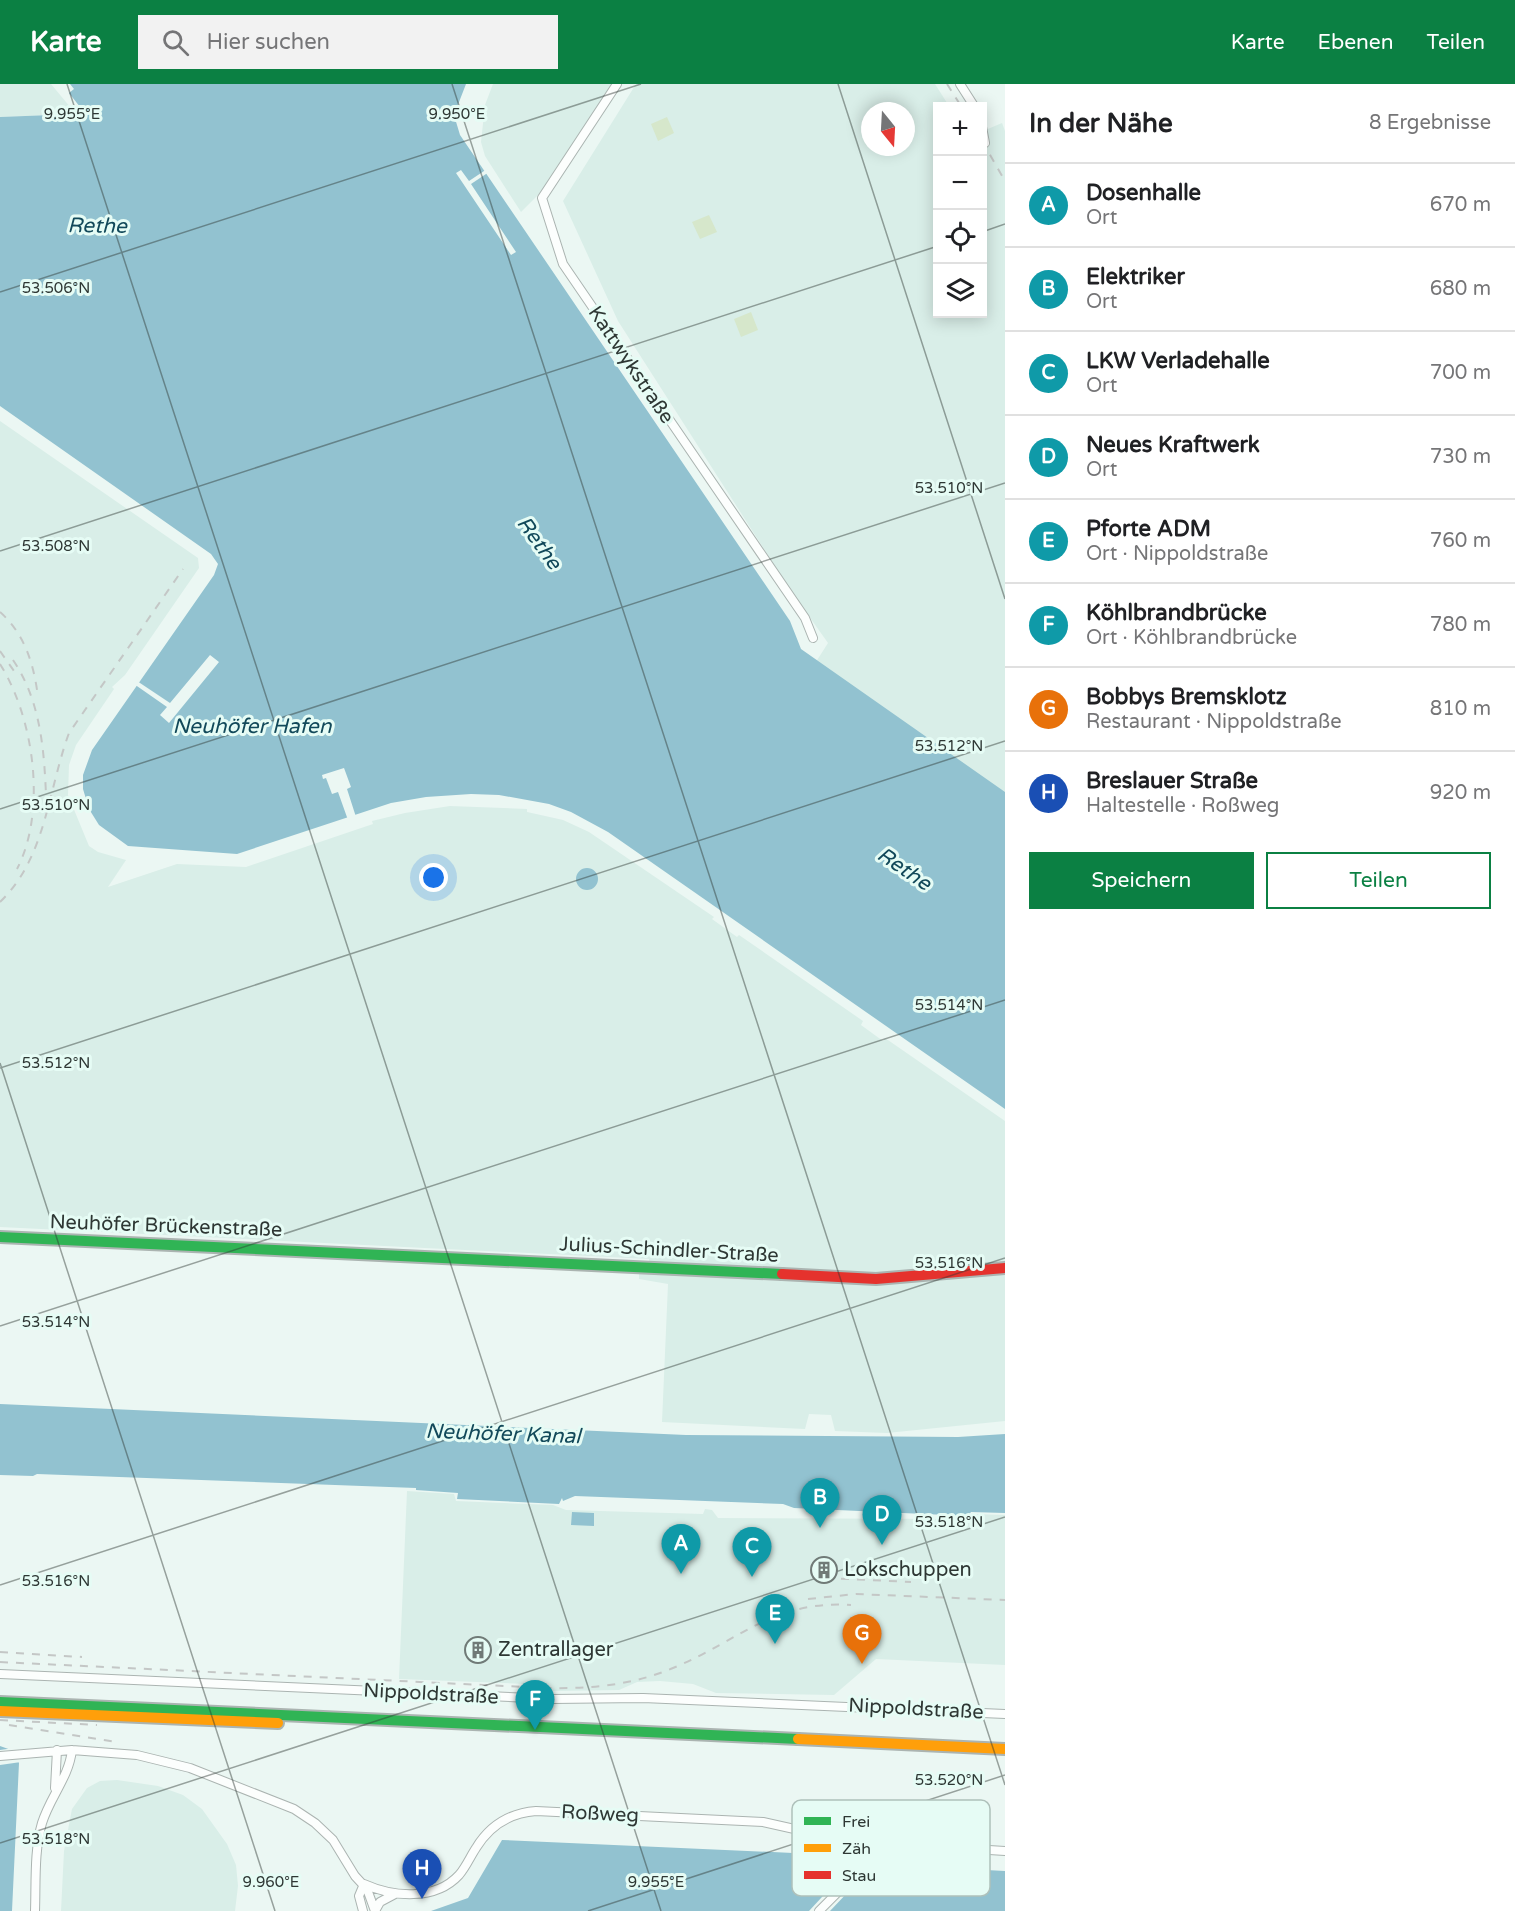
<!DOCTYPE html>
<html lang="de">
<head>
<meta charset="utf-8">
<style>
  :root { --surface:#fff; --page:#f2f2f2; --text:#202124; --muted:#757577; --line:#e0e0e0; --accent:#0b8043 }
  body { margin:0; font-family:"Varela Round",sans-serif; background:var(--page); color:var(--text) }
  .controls { position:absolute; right:18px; top:18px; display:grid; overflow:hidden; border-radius:0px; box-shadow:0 3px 15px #0003 }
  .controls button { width:54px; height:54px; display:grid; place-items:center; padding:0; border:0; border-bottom:2px solid var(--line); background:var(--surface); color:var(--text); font:30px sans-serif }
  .compass { position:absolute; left:861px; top:18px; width:54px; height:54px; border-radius:50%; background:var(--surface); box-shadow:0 3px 15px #0003; rotate:162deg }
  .you { position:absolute; left:434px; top:794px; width:21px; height:21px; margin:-15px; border:4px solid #fff; border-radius:50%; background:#1a73e8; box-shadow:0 0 0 9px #1a73e833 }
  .badge { display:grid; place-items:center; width:39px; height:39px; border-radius:50%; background:var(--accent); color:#fff; font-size:20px; font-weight:700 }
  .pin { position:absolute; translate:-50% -50px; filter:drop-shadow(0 2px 3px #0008) }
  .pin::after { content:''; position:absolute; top:32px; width:21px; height:18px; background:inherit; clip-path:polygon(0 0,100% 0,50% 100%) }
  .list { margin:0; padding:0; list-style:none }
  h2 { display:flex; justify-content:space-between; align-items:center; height:78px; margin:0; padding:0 24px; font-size:26px }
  h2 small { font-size:20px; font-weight:400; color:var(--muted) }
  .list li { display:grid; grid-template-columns:39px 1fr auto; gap:18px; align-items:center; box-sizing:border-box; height:84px; padding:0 24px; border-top:2px solid var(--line) }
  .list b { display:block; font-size:22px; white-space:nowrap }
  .list p { margin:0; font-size:20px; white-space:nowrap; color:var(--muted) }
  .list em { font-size:20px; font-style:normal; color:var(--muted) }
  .actions { display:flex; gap:12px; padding:18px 24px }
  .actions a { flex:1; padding:14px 0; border:2px solid var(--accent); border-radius:0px; text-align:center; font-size:21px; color:var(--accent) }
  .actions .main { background:var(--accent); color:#fff }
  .icon { flex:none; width:33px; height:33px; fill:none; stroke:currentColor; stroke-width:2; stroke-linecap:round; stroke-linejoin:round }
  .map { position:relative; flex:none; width:1005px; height:1827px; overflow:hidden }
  header { display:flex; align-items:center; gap:36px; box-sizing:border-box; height:84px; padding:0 30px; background:var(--accent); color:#fff }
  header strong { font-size:28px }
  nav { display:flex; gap:33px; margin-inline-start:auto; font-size:21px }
  .search { width:420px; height:54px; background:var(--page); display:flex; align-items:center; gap:15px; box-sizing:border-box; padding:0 21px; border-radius:0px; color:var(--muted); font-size:22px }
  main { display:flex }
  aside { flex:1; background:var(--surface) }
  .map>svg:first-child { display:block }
</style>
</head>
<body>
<header>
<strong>Karte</strong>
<div class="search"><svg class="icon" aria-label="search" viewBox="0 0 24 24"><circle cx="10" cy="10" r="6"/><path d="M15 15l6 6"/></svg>Hier suchen</div>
<nav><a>Karte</a><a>Ebenen</a><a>Teilen</a></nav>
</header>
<main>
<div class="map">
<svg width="1005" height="1827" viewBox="0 0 1005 1827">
  <rect width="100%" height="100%" fill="#ebf7f3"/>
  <path fill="#d9eee8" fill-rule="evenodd" d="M 0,0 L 51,0 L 76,30 L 0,33 Z
    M 493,0 L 615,0 L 547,102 L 521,128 L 485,72 L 481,58 L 485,21 Z
    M 636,0 L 935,0 L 949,22 L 938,22 L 938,230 L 982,230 L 983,47 L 1002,39 L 1005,47 L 1005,712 L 814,581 L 828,559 L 789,504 L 618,237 L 563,117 ZM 870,27 L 906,27 L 906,63 L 870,63 Z
    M 0,337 L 198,474 L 199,484 L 125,591 L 112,603 L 114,605 L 76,661 L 69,681 L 68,711 L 89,762 L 98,768 L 126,776 L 108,803 L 177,780 L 246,783 L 373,740 L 372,737 L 405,729 L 450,722 L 527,725 L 527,728 L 563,736 L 589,748 L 714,833 L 712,835 L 737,853 L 739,851 L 863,937 L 861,941 L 883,957 L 885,954 L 1005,1037 L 1005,1337 L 887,1349 L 835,1347 L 831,1331 L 809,1330 L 805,1345 L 662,1338 L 668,1200 L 639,1195 L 639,1179 L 649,1179 L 649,1175 L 0,1143 Z
    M 407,1407 L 454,1410 L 456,1417 L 553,1421 L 566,1426 L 703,1430 L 705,1425 L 712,1426 L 718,1434 L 967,1435 L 971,1430 L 1005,1431 L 1005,1581 L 876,1575 L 834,1611 L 716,1609 L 693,1600 L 660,1597 L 637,1598 L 619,1606 L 555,1607 L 527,1606 L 527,1600 L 399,1595 Z
    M 117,1696 L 158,1702 L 183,1711 L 202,1725 L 227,1760 L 236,1781 L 238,1802 L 235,1827 L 61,1827 L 64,1767 L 72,1725 L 87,1704 L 100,1697 Z"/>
  <path fill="#d6e7cb" d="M 667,33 L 674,49 L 658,57 L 651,40 Z
    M 709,131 L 717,148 L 700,155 L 692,138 Z
    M 751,228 L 758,246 L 741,253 L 734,235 Z"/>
  <path fill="#92c2d0" d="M 70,0 L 466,0 L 454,31 L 460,51 L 790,537 L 801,565 L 1005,708 L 1005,1025 L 608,748 L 571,728 L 549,720 L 499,711 L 471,710 L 426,713 L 391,719 L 237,770 L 128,762 L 99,741 L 89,725 L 83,705 L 83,691 L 92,666 L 214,491 L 218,480 L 211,470 L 0,322 L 0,33 L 76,30 L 80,23 L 69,9 L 74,5 Z
    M576 795a11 11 0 1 1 22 0a11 11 0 1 1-22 0Z
    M 0,1320 L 686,1351 L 958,1353 L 1005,1350 L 1005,1429 L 971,1428 L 968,1432 L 794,1424 L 783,1420 L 575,1412 L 563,1417 L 562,1414 L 559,1420 L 457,1415 L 458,1409 L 416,1406 L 416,1404 L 37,1390 L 33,1392 L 0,1391 Z
    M 572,1428 L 594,1429 L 594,1442 L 571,1441 Z
    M 0,1662 L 14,1667 L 19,1679 L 12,1827 L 0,1827 Z
    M 502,1756 L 793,1769 L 819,1788 L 869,1790 L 891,1781 L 1005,1787 L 1005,1827 L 431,1827 L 468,1814 Z"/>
  <path fill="#ebf7f3" d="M 487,85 L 489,88 L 471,100 L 516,168 L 511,171 L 456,89 L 461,86 L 469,97 Z
    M 210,571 L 219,578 L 169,639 L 160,631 L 167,623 L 134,600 L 137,597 L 170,619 Z
    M 344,684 L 351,703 L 347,705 L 356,733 L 348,736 L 338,708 L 332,710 L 326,694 L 323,695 L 322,691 Z
    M 14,1664 L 21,1678 L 0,1681 L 0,1666 Z
    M 847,1786 L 868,1787 L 830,1827 L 809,1827 Z"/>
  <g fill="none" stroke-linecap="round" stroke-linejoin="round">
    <defs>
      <path id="street" d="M 617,0 L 542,114 L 563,180 L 805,534 L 813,554
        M 960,0 L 974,22
        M 982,43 L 985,59
        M 0,1590 L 552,1615 L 643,1614 L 1005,1630
        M 0,1672 L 72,1666 L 137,1671 L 190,1684 L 294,1725 L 315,1739 L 333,1756 L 355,1792 L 367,1805 L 375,1827
        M 55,1704 L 57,1666
        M 364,1800 C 393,1813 435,1817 459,1791 C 466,1783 470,1773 476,1764 C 490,1741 510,1729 536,1727 L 763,1738 L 848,1757 L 1005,1767
        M 35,1827 C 36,1799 34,1766 42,1739 C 50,1713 69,1693 72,1666
        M 363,1827 L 359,1812 L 364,1800
        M 375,1827 L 380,1818 L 395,1810
        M 819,1827 L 859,1787 L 870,1759"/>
      <path id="fast" d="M 0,1153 L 782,1190
        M 0,1618 L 798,1655"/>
      <path id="slow" d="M 0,1627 L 278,1639
        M 798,1655 L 1005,1665"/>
      <path id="jam" d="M 782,1190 L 876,1195 L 1005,1184"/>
    </defs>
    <use href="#street" stroke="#abb4b1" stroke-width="10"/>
    <use href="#fast" stroke="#abb4b1" stroke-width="14"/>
    <use href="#slow" stroke="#abb4b1" stroke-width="14"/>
    <use href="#jam" stroke="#abb4b1" stroke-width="14"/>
    <use href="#street" stroke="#fcfefd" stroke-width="8"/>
    <use href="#fast" stroke="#30b455" stroke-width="10"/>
    <use href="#slow" stroke="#ff9f0a" stroke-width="10"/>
    <use href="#jam" stroke="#e5322d" stroke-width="10"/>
    <path stroke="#c4c7c6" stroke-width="2" stroke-dasharray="8 8" stroke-linecap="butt" d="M 947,0 L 961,22
      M 982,57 L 1005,97
      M 0,528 C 25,550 34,581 38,613
      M 0,567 L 14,587
      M 13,576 C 40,616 44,663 46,711
      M 0,580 C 34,634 47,727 17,785
      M 0,818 C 46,774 48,706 69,649 L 183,485
      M 825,1494 L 911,1498
      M 808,1515 L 856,1510 L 1005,1516
      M 0,1568 L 82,1573
      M 0,1578 L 547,1604 C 590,1605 633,1601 673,1584 C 739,1557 773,1516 851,1521
      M 0,1636 L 97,1641
      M 9,1641 L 117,1658"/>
  </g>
  <path fill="none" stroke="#2e3734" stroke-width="1.5" stroke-opacity="0.45" d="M 67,0 L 661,1827M 452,0 L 1005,1701M 838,0 L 1005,515M 982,148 L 1005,140M 0,208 L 641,0M 0,467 L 938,162M 0,725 L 1005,399M 0,979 L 275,1827M 0,984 L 1005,657M 0,1242 L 1005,916M 0,1501 L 1005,1174M 0,1759 L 1005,1433M 588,1827 L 1005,1691"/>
  <defs>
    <symbol id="building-ring" viewBox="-11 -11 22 22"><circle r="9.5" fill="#e6fcf5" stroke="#707a77" stroke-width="1.5"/><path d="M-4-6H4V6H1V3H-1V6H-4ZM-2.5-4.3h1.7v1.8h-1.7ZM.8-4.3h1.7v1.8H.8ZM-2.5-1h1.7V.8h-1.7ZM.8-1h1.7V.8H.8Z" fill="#707a77"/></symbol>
  </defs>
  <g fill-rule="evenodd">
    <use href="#building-ring" x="809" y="1471" width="30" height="30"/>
    <use href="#building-ring" x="463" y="1551" width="30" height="30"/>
  </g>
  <g text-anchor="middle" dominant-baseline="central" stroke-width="6" stroke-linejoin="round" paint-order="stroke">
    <g font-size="20" fill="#2e3734" stroke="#e6fcf5">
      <text transform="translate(631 281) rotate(56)">Kattwykstraße</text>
      <text transform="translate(166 1142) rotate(2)">Neuhöfer Brückenstraße</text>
      <text transform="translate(669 1166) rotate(3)">Julius-Schindler-Straße</text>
      <text transform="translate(431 1610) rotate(3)">Nippoldstraße</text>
      <text transform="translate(916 1625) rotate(3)">Nippoldstraße</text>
      <text transform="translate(600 1730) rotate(3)">Roßweg</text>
    </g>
    <g font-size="20" fill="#2e3734" stroke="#e6fcf5" text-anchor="start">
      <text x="844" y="1486">Lokschuppen</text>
      <text x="498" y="1566">Zentrallager</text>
    </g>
    <g font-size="21" font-style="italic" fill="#12495a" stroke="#e6fcf5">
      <text transform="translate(97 142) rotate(1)">Rethe</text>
      <text transform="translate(539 459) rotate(54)">Rethe</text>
      <text x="252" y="642">Neuhöfer Hafen</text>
      <text transform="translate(904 785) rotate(34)">Rethe</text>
      <text transform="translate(503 1350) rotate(2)">Neuhöfer Kanal</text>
    </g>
  </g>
  <rect x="792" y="1716" width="198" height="96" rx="9" fill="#e6fcf5" stroke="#afc1bb" stroke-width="1.5"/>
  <rect x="804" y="1733" width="27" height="8" fill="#30b455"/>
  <rect x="804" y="1760" width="27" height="8" fill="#ff9f0a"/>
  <rect x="804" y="1787" width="27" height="8" fill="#e5322d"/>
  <g font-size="16" fill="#2e3734">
    <text x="842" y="1743">Frei</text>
    <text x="842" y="1770">Zäh</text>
    <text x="842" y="1797">Stau</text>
  </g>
  <g font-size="15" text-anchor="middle" fill="#2e3734" stroke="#e6fcf5" stroke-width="6" stroke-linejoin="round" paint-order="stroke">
    <text x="72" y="35">9.955°E</text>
    <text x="457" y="35">9.950°E</text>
    <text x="56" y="209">53.506°N</text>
    <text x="949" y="409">53.510°N</text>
    <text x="56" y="467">53.508°N</text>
    <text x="949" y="667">53.512°N</text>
    <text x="56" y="726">53.510°N</text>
    <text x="949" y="926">53.514°N</text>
    <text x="56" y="984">53.512°N</text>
    <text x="949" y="1184">53.516°N</text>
    <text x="56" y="1243">53.514°N</text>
    <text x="949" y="1443">53.518°N</text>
    <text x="56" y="1502">53.516°N</text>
    <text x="949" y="1701">53.520°N</text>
    <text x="56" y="1760">53.518°N</text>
    <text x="271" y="1803">9.960°E</text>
    <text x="656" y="1803">9.955°E</text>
  </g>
</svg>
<div class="controls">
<button>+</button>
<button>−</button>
<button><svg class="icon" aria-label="locate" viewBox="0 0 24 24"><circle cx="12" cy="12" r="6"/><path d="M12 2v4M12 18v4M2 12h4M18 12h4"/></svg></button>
<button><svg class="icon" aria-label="layers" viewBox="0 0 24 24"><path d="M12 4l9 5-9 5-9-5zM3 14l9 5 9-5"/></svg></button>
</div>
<svg class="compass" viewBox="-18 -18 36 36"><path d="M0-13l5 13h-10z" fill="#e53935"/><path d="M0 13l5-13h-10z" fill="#757577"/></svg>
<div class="you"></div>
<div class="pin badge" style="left:681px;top:1490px;background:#0f9aa8">A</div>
<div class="pin badge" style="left:820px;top:1444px;background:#0f9aa8">B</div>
<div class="pin badge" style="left:752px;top:1493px;background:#0f9aa8">C</div>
<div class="pin badge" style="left:882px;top:1461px;background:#0f9aa8">D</div>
<div class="pin badge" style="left:775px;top:1560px;background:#0f9aa8">E</div>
<div class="pin badge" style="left:535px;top:1646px;background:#0f9aa8">F</div>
<div class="pin badge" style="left:862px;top:1580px;background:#e8710a">G</div>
<div class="pin badge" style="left:422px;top:1815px;background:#1a4fb4">H</div>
</div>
<aside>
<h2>In der Nähe<small>8 Ergebnisse</small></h2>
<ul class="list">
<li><span class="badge" style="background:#0f9aa8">A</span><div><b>Dosenhalle</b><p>Ort</p></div><em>670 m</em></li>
<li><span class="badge" style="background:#0f9aa8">B</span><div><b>Elektriker</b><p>Ort</p></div><em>680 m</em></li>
<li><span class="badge" style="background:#0f9aa8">C</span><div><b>LKW Verladehalle</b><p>Ort</p></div><em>700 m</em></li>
<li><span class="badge" style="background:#0f9aa8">D</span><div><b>Neues Kraftwerk</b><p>Ort</p></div><em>730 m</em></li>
<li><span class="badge" style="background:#0f9aa8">E</span><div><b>Pforte ADM</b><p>Ort · Nippoldstraße</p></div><em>760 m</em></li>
<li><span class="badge" style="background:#0f9aa8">F</span><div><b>Köhlbrandbrücke</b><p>Ort · Köhlbrandbrücke</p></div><em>780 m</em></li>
<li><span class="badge" style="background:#e8710a">G</span><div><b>Bobbys Bremsklotz</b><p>Restaurant · Nippoldstraße</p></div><em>810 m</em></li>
<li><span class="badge" style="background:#1a4fb4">H</span><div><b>Breslauer Straße</b><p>Haltestelle · Roßweg</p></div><em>920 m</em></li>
</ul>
<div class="actions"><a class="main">Speichern</a><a>Teilen</a></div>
</aside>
</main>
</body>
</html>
